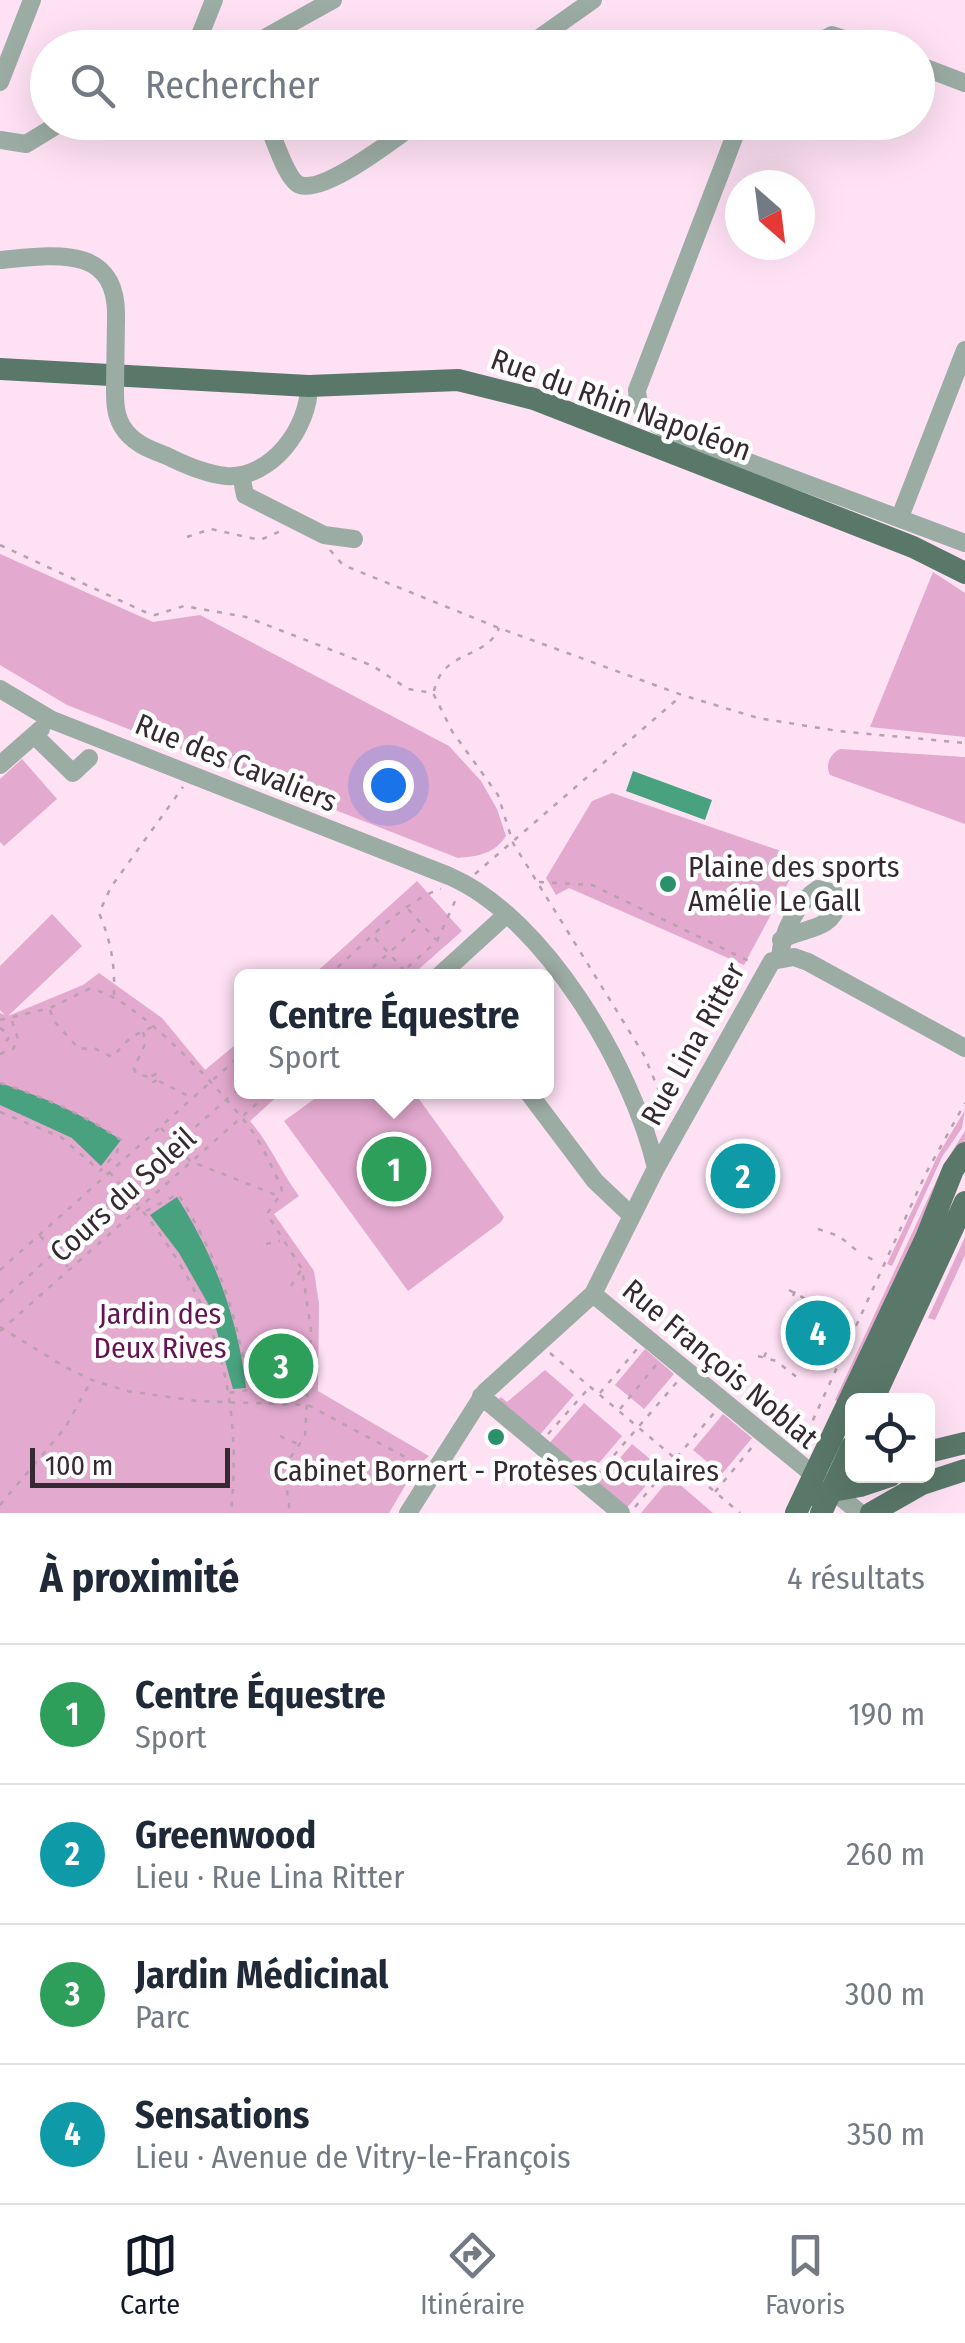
<!DOCTYPE html>
<html lang="fr">
<head>
<meta charset="utf-8">
<style>
  :root { --surface:#fff; --page:#f2f2f3; --text:#1f2937; --muted:#747a83; --line:#e0e1e3; --accent:#111827 }
  body { margin:0; font-family:"Fira Sans Condensed",sans-serif; background:var(--page); color:var(--text) }
  .controls { position:absolute; right:30px; bottom:30px; display:grid; overflow:hidden; border-radius:15px; box-shadow:0 10px 40px #0002 }
  .controls button { width:90px; height:90px; display:grid; place-items:center; padding:0; border:0; border-bottom:2px solid var(--line); background:var(--surface); color:var(--text); font:50px sans-serif }
  .compass { position:absolute; left:725px; top:170px; width:90px; height:90px; border-radius:50%; background:var(--surface); box-shadow:0 10px 40px #0002; rotate:152deg }
  .scale { position:absolute; left:30px; bottom:25px; width:200px; box-sizing:border-box; padding-left:10px; border:5px solid #372932; border-top:0; font-size:28px; line-height:35px; white-space:nowrap; color:#372932; -webkit-text-stroke:8px #fff; paint-order:stroke }
  .you { position:absolute; left:388px; top:785px; width:35px; height:35px; margin:-25px; border:8px solid #fff; border-radius:50%; background:#1a73e8; box-shadow:0 0 0 15px #1a73e833 }
  .badge { display:grid; place-items:center; width:65px; height:65px; border-radius:50%; background:var(--accent); color:#fff; font-size:32px; font-weight:700 }
  .pin { position:absolute; translate:-50% -50%; border:5px solid #fff; box-shadow:0 2px 10px #0006 }
  .popup { position:absolute; left:234px; top:969px; width:320px; height:130px; box-sizing:border-box; display:grid; place-content:center; border-radius:15px; background:var(--surface); filter:drop-shadow(0 2px 8px #0005); font-size:32px; white-space:nowrap; color:var(--muted) }
  .popup b { font-size:38px; color:var(--text) }
  .popup::after { content:''; position:absolute; left:50%; top:100%; margin-left:-20px; border:20px solid transparent; border-top-color:var(--surface) }
  .list { margin:0; padding:0; list-style:none }
  h2 { display:flex; justify-content:space-between; align-items:center; height:130px; margin:0; padding:0 40px; font-size:42px }
  h2 small { font-size:32px; font-weight:400; color:var(--muted) }
  .list li { display:grid; grid-template-columns:65px 1fr auto; gap:30px; align-items:center; box-sizing:border-box; height:140px; padding:0 40px; border-top:2px solid var(--line) }
  .list b { display:block; font-size:38px; white-space:nowrap }
  .list p { margin:0; font-size:32px; white-space:nowrap; color:var(--muted) }
  .list em { font-size:32px; font-style:normal; color:var(--muted) }
  .icon { flex:none; width:55px; height:55px; fill:none; stroke:currentColor; stroke-width:2; stroke-linecap:round; stroke-linejoin:round }
  .map { position:relative; flex:none; width:965px; height:1513px; overflow:hidden }
  .search { position:absolute; background:var(--surface); box-shadow:0 10px 40px #0002; left:30px; right:30px; top:30px; height:110px; display:flex; align-items:center; gap:25px; box-sizing:border-box; padding:0 35px; border-radius:55px; color:var(--muted); font-size:38px }
  .sheet { height:690px; background:var(--surface) }
  nav { display:flex; justify-content:space-around; align-items:center; box-sizing:border-box; height:140px; border-top:2px solid var(--line); background:var(--surface); font-size:28px; color:var(--muted) }
  nav a { display:grid; justify-items:center; gap:5px }
  nav .on { color:var(--accent) }
  .map>svg:first-child { display:block }
</style>
</head>
<body>
<div class="map">
<svg width="965" height="1513" viewBox="0 0 965 1513">
  <rect width="100%" height="100%" fill="#fee1f3"/>
  <path fill="#e3a9cf" d="M 0,554 L 153,622 L 200,615 L 449,746 L 481,781 L 497,809 L 506,836 C 494,854 479,856 458,858 L 67,705 L 0,665 Z
    M 933,572 L 965,593 L 965,737 L 870,727 Z
    M 840,749 L 965,757 L 965,824 L 830,775 C 825,765 830,754 840,749 Z
    M 22,759 L 57,799 L 4,846 L 0,842 L 0,779 Z
    M 612,793 L 781,851 L 784,872 L 790,879 L 744,965 L 569,888 L 556,895 L 546,878 L 592,801 Z
    M 417,881 L 462,931 L 411,976 L 312,976 Z
    M 52,914 L 82,946 L 8,1016 L 83,985 L 99,973 L 162,1018 L 205,1070 L 241,1040 L 242,1092 L 282,1092 L 250,1121 C 270,1144 281,1172 299,1196 L 274,1214 L 314,1271 L 319,1304 L 318,1391 L 429,1456 L 415,1469 L 389,1513 L 0,1513 L 0,1013 L 5,1015 L 0,1010 L 0,966 Z
    M 324,1092 L 414,1092 L 504,1217 L 501,1222 L 408,1291 L 284,1121 Z
    M 965,1110 L 962,1128 L 942,1157 L 892,1266 L 887,1264 L 938,1155 Z
    M 965,1131 L 965,1141 L 955,1155 L 839,1402 L 835,1400 L 944,1164 Z
    M 965,1237 L 965,1255 L 935,1320 L 928,1318 Z
    M 645,1349 L 674,1374 L 644,1409 L 615,1385 Z
    M 545,1370 L 574,1395 L 537,1438 L 494,1403 L 501,1397 L 507,1402 Z
    M 584,1403 L 622,1436 L 586,1478 L 547,1446 Z
    M 723,1414 L 752,1438 L 722,1474 L 693,1450 Z
    M 632,1444 L 661,1468 L 625,1510 L 596,1486 Z
    M 671,1477 L 713,1513 L 641,1513 Z"/>
  <path fill="#48a27f" d="M 633,771 L 712,800 L 705,820 L 626,791 Z
    M 0,1083 C 44,1097 83,1114 121,1140 L 101,1166 L 72,1138 L 0,1105 Z
    M 177,1197 C 215,1257 238,1318 246,1388 L 233,1389 L 210,1307 L 179,1253 L 150,1215 Z"/>
  <g fill="none" stroke-linecap="round" stroke-linejoin="round">
    <path stroke="#b8a0af" stroke-width="2.5" stroke-dasharray="5 8" stroke-linecap="butt" d="M 187,537 L 211,529 L 260,540 L 281,531
      M 0,545 L 145,612 L 155,615 L 184,606 L 246,617 L 373,666 L 408,689 L 433,693 L 452,731 L 498,795 L 513,843 L 644,1055 L 662,1098 L 663,1108 L 658,1119
      M 330,550 L 343,565 L 499,628 L 682,695 L 758,718 L 838,731 L 965,743
      M 434,691 C 443,649 486,660 499,628
      M 475,874 L 681,696
      M 539,882 L 592,885 L 753,963
      M 408,909 L 436,940
      M 375,938 L 403,969
      M 328,976 C 358,950 404,900 441,889
      M 363,976 L 421,924
      M 398,976 L 437,941 L 456,899
      M 114,995 C 115,964 111,941 99,913 L 111,887 L 183,787
      M 50,1010 L 54,1021 L 79,1049 L 94,1048 L 112,1057 L 131,1037 L 152,1027
      M 0,1020 L 50,1008 L 89,989 C 131,991 226,1095 252,1131 C 264,1148 272,1168 281,1186 L 282,1192 L 267,1214 L 302,1269 L 311,1330 L 305,1436 L 290,1458 L 285,1475 L 290,1513
      M 0,1028 L 8,1034 L 8,1039 L 0,1046
      M 143,1032 L 146,1042 L 134,1068 L 136,1074 L 150,1077 L 153,1082 L 159,1079 L 156,1074 L 150,1077
      M 0,1054 L 13,1049 L 18,1039 L 12,1021
      M 159,1081 L 192,1098
      M 0,1083 C 44,1097 83,1114 121,1140 L 117,1152 L 100,1171
      M 0,1112 L 61,1137 L 100,1171
      M 161,1128 L 190,1161 L 276,1195
      M 176,1144 L 242,1086
      M 109,1172 C 204,1275 245,1372 231,1513
      M 146,1211 L 178,1194 C 217,1255 239,1318 248,1390 L 228,1393
      M 818,1229 L 839,1236 L 856,1250
      M 40,1236 L 68,1267
      M 266,1244 L 280,1241
      M 868,1257 L 873,1260
      M 0,1270 L 242,1054
      M 291,1286 L 301,1270
      M 789,1290 L 813,1303 L 827,1317
      M 793,1296 L 798,1284
      M 0,1302 L 124,1190
      M 0,1327 L 65,1367 L 92,1380 L 127,1391 L 197,1401 L 308,1405 L 420,1465
      M 0,1331 L 270,1092
      M 274,1342 L 288,1386
      M 267,1345 L 282,1340
      M 290,1348 L 297,1374 L 273,1380 L 266,1354 Z
      M 550,1353 L 740,1513
      M 758,1356 L 776,1361 L 798,1378
      M 764,1357 L 769,1346
      M 271,1367 L 310,1358
      M 281,1388 L 294,1384
      M 600,1393 L 637,1349
      M 620,1409 L 656,1365
      M 548,1434 L 589,1388
      M 280,1436 L 298,1444
      M 802,1444 L 926,1173 L 965,1103
      M 597,1475 L 677,1382
      M 715,1492 L 753,1446
      M 0,1505 L 65,1428 L 91,1381
      M 635,1507 L 714,1413"/>
    <path stroke="#9baca4" stroke-width="18" d="M 191,48 L 198,40 L 214,0
      M 259,48 L 268,36 L 333,0
      M 525,48 L 593,0
      M 807,48 L 832,35 L 871,48
      M 918,65 L 965,83
      M 0,82 L 32,0
      M 267,122 C 273,136 287,181 300,185 C 325,194 397,137 418,122
      M 740,122 L 637,390 C 638,417 657,426 679,436 L 965,543
      M 0,140 L 26,144 L 62,122
      M 0,260 C 54,255 119,243 116,320
      M 115,388 C 115,401 115,414 122,426 C 132,443 149,449 167,456 C 185,465 206,474 226,476 C 272,479 309,427 309,386
      M 241,475 L 245,495 L 324,535 L 354,539
      M 900,517 L 965,350
      M 0,689 L 52,720 L 449,876 C 545,917 633,1069 656,1168
      M 34,735 L 73,773 L 89,758
      M 0,765 L 41,729
      M 780,957 C 782,933 797,902 818,889 L 834,893 L 838,903 C 832,932 802,927 781,940
      M 439,976 L 507,914
      M 528,1092 L 595,1181 L 632,1216
      M 593,1294 L 860,1513
      M 481,1396 L 621,1513
      M 408,1513 L 485,1392 L 593,1294 L 656,1168 L 772,961 L 794,957 L 808,962 L 965,1048"/>
    <path stroke="#59786a" stroke-width="22" d="M 0,369 L 309,386 L 458,380 L 534,399 L 913,547 L 965,573
      M 873,1400 L 965,1202
      M 928,1452 L 965,1443
      M 805,1496 L 860,1486 L 890,1476
      M 796,1513 L 926,1238 L 953,1170 L 965,1153
      M 821,1513 L 852,1446
      M 871,1513 L 922,1484 L 965,1470"/>
    <path stroke="#9baca4" stroke-width="18" d="M 115,388 L 116,320"/>
  </g>
  <g fill="#2b906c" stroke="#fff" stroke-width="4">
    <circle cx="668" cy="884" r="10"/>
    <circle cx="496" cy="1437" r="10"/>
  </g>
  <g text-anchor="middle" dominant-baseline="central" stroke-width="9" stroke-linejoin="round" paint-order="stroke">
    <g font-size="30" fill="#372932" stroke="#fff">
      <text transform="translate(621 405) rotate(20)">Rue du Rhin Napoléon</text>
      <text transform="translate(236 763) rotate(22)">Rue des Cavaliers</text>
      <text transform="translate(693 1044) rotate(-61)">Rue Lina Ritter</text>
      <text transform="translate(123 1195) rotate(-42)">Cours du Soleil</text>
      <text transform="translate(720 1364) rotate(40)">Rue François Noblat</text>
    </g>
    <g font-size="30" fill="#372932" stroke="#fff" text-anchor="start">
      <text x="688" y="867">Plaine des sports<tspan x="688" dy="34">Amélie Le Gall</tspan></text>
      <text x="496" y="1471" text-anchor="middle">Cabinet Bornert - Protèses Oculaires</text>
    </g>
    <g font-size="30" fill="#651451" stroke="#fff">
      <text x="160" y="1314">Jardin des<tspan x="160" dy="34">Deux Rives</tspan></text>
    </g>
  </g>
</svg>
<div class="controls">
<button><svg class="icon" aria-label="locate" viewBox="0 0 24 24"><circle cx="12" cy="12" r="6"/><path d="M12 2v4M12 18v4M2 12h4M18 12h4"/></svg></button>
</div>
<svg class="compass" viewBox="-18 -18 36 36"><path d="M0-13l5 13h-10z" fill="#e53935"/><path d="M0 13l5-13h-10z" fill="#747a83"/></svg>
<div class="scale">100 m</div>
<div class="you"></div>
<div class="pin badge" style="left:394px;top:1169px;background:#2e9e5b">1</div>
<div class="popup"><b>Centre Équestre</b>Sport</div>
<div class="pin badge" style="left:743px;top:1176px;background:#0f9aa8">2</div>
<div class="pin badge" style="left:281px;top:1366px;background:#2e9e5b">3</div>
<div class="pin badge" style="left:818px;top:1333px;background:#0f9aa8">4</div>
<div class="search"><svg class="icon" aria-label="search" viewBox="0 0 24 24"><circle cx="10" cy="10" r="6"/><path d="M15 15l6 6"/></svg>Rechercher</div>
</div>
<section class="sheet">
<h2>À proximité<small>4 résultats</small></h2>
<ul class="list">
<li><span class="badge" style="background:#2e9e5b">1</span><div><b>Centre Équestre</b><p>Sport</p></div><em>190 m</em></li>
<li><span class="badge" style="background:#0f9aa8">2</span><div><b>Greenwood</b><p>Lieu · Rue Lina Ritter</p></div><em>260 m</em></li>
<li><span class="badge" style="background:#2e9e5b">3</span><div><b>Jardin Médicinal</b><p>Parc</p></div><em>300 m</em></li>
<li><span class="badge" style="background:#0f9aa8">4</span><div><b>Sensations</b><p>Lieu · Avenue de Vitry-le-François</p></div><em>350 m</em></li>
</ul>
</section>
<nav>
<a class="on"><svg class="icon" aria-label="map" viewBox="0 0 24 24"><path d="M3 6l6-2 6 2 6-2v14l-6 2-6-2-6 2zM9 4v14M15 6v14"/></svg>Carte</a>
<a><svg class="icon" aria-label="directions" viewBox="0 0 24 24"><path d="M12 3l9 9-9 9-9-9zM9 14v-3h6M13 9l2 2-2 2"/></svg>Itinéraire</a>
<a><svg class="icon" aria-label="saved" viewBox="0 0 24 24"><path d="M7 4h10v16l-5-4-5 4z"/></svg>Favoris</a>
</nav>
</body>
</html>
